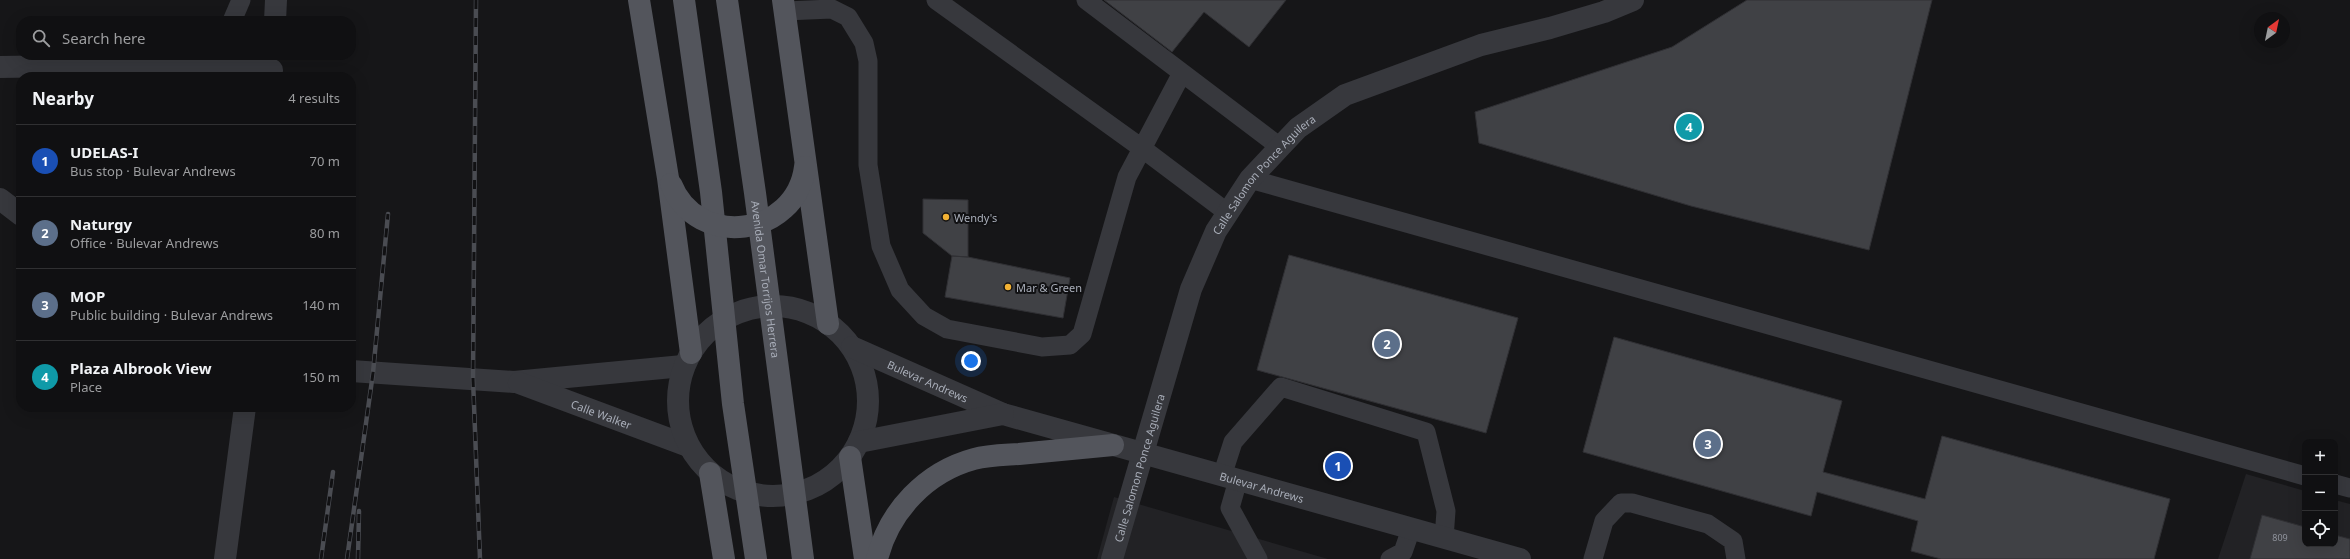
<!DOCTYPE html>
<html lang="en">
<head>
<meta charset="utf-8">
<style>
  :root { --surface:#101012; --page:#19191b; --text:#f1f3f6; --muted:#9c9d9f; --line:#303032; --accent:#f2b134 }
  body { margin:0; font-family:"Noto Sans",sans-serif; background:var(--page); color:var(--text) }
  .controls { position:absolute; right:12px; bottom:12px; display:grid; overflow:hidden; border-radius:8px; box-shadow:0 4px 16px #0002 }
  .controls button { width:36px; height:36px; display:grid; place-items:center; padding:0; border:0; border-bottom:1px solid var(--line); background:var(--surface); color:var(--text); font:20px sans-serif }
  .compass { position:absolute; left:2254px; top:12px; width:36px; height:36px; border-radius:50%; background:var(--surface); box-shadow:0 4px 16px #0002; rotate:33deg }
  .you { position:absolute; left:971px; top:361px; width:14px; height:14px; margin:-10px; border:3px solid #fff; border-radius:50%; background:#1a73e8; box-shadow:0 0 0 6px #1a73e833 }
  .badge { display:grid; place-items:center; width:26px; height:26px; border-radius:50%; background:var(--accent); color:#fff; font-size:13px; font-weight:700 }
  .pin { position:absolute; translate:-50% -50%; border:2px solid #fff; box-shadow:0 1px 4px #0006 }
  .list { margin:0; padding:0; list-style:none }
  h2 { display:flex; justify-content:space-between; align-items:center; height:52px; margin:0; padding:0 16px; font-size:17px }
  h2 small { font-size:13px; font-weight:400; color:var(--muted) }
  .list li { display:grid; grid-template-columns:26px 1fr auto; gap:12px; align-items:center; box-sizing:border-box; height:72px; padding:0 16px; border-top:1px solid var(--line) }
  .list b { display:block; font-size:15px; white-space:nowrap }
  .list p { margin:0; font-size:13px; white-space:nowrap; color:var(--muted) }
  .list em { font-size:13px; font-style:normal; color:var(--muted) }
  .icon { flex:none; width:22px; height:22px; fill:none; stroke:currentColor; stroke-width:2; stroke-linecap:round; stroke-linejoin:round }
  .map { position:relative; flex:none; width:2350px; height:559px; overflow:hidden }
  .search { position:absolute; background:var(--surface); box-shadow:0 4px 16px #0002; left:16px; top:16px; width:340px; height:44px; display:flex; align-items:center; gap:10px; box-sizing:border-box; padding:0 14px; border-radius:16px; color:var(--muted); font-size:15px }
  .panel { position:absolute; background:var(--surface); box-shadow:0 4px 16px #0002; left:16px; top:72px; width:340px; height:340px; border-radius:16px }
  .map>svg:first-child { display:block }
</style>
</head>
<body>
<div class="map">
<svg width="2350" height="559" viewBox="0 0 2350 559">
  <rect width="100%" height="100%" fill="#161618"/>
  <path fill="#222225" d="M 2246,474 L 2305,491 L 2305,544 L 2335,544 L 2335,500 L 2350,504 L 2350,559 L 2218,559 Z
    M 1114,497 L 1328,559 L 1097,559 Z"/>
  <path fill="#404145" stroke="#303034" d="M 1104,0 L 1286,0 L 1249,47 L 1204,12 L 1172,52 Z
    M 1747,0 L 1932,0 L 1869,250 L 1691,206 L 1479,143 L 1475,112 L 1672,47 Z
    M 923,199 L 968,200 L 968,257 L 952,256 L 923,233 Z
    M 1289,255 L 1518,318 L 1486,433 L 1257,370 Z
    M 952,256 L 968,257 L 1070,278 L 1063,318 L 945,297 Z
    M 1614,337 L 1842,401 L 1823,472 L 1925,499 L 1942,436 L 2170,499 L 2154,559 L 1941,559 L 1911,551 L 1918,521 L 1817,492 L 1811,516 L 1583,452 Z
    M 2262,515 L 2305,527 L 2305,544 L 2335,544 L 2335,535 L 2350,539 L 2350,559 L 2250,559 Z"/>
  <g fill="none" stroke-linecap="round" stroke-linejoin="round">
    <path stroke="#37383d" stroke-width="19" d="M 936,0 L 1143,149 L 1228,213
      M 1086,0 L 1280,147
      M 785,11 L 832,9 L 848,17 L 864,43 L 868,61 L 868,165 L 881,246 L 900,290 L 924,316 L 947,329 L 1042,347 L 1070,345 L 1082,334 L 1127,177 L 1182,73
      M 232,21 L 241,0
      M 164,63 L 194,55
      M 1250,179 L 2305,476
      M 1222,476 L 1233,442 L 1281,387 L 1426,432 L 1446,511 L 1444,538
      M 1238,480 L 1230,508 L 1258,559
      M 2335,484 L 2350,488
      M 1390,559 L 1403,552 L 1411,529
      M 1593,559 L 1604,521 L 1621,503 L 1632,503 L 1708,524 L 1733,541 L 1736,559"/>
    <g stroke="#37383d" stroke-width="22">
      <path d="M 275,21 L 276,0"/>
      <path d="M 0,67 L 127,65 L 272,70"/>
      <path d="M 0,199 L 21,215"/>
      <path d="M 351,371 L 514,382 L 683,366"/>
      <path id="s1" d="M 519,383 L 688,446"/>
      <path d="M 225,559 L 245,407"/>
      <path id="s2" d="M 1112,559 L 1191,289 L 1216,231 L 1250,179 L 1280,147 L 1298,128 L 1345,95 L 1481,45 L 1550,28 L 1604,12 L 1633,0"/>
    </g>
    <g stroke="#37383d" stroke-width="22">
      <circle cx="773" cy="401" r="95"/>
      <path id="s3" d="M 852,347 L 1003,414 L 1520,559"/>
      <path d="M 859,442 L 1003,414"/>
    </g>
    <g stroke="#53555c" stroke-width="22">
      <path d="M 639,0 L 668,178 L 691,353"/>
      <path d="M 684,0 L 711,192 L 733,404 L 756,559"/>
      <path id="s4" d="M 727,0 L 755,193 L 803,559"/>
      <path d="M 783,0 L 828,324"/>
      <path d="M 671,184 C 697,250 796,237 805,167"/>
      <path d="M 850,457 L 865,559"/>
      <path d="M 710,473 L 724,559"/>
      <path d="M 877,559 C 889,511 926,472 974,459 C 988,455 1004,455 1019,454 C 1050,451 1081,448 1113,445"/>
    </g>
    <defs>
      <path id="rail" d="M 476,0 L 473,379 L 480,559
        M 321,559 L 333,472
        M 347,559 L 373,373 L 388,214
        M 358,559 L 359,511"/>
    </defs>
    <use href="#rail" stroke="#4a4c52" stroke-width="4.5"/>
    <use href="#rail" stroke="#111113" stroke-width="3" stroke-dasharray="9" stroke-linecap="butt"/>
  </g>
  <g fill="#f2b134" stroke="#111113" stroke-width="1.5">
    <circle cx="946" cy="217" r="4"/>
    <circle cx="1008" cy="287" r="4"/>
  </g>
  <g text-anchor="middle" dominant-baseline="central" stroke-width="4" stroke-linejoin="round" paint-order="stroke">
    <g font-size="9" fill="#8e929b">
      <text x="2280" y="537">809</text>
    </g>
    <g font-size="11" fill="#a8adb8" stroke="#111113">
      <text stroke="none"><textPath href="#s2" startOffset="419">Calle Salomon Ponce Aguilera</textPath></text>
      <text stroke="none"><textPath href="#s4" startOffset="282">Avenida Omar Torrijos Herrera</textPath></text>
      <text stroke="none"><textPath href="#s3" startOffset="83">Bulevar Andrews</textPath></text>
      <text stroke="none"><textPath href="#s1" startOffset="88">Calle Walker</textPath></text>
      <text stroke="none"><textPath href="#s2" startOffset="95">Calle Salomon Ponce Aguilera</textPath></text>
      <text stroke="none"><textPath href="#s3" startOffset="434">Bulevar Andrews</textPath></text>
    </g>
    <g font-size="11" fill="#a8adb8" stroke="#111113" text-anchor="start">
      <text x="954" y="217">Wendy's</text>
      <text x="1016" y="287">Mar &amp; Green</text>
    </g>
  </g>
</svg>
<div class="controls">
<button>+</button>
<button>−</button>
<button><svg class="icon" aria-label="locate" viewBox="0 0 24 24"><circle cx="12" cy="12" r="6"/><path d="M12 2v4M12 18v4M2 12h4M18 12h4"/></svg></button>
</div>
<svg class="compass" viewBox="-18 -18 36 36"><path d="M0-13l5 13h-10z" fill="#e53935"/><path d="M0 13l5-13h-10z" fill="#9c9d9f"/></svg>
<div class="you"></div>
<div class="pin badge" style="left:1338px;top:466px;background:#1a4fb4">1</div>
<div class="pin badge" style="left:1387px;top:344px;background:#5c6f8a">2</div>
<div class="pin badge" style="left:1708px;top:444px;background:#5c6f8a">3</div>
<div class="pin badge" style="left:1689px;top:127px;background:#0f9aa8">4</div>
<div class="search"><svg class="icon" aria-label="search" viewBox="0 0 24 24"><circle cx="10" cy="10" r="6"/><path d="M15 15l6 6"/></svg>Search here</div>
<section class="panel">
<h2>Nearby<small>4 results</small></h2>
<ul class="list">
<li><span class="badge" style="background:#1a4fb4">1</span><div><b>UDELAS-I</b><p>Bus stop · Bulevar Andrews</p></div><em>70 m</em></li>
<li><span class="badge" style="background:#5c6f8a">2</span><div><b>Naturgy</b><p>Office · Bulevar Andrews</p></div><em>80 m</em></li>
<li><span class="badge" style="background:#5c6f8a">3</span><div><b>MOP</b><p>Public building · Bulevar Andrews</p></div><em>140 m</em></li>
<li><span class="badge" style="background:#0f9aa8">4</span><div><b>Plaza Albrook View</b><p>Place</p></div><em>150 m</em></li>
</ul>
</section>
</div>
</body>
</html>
